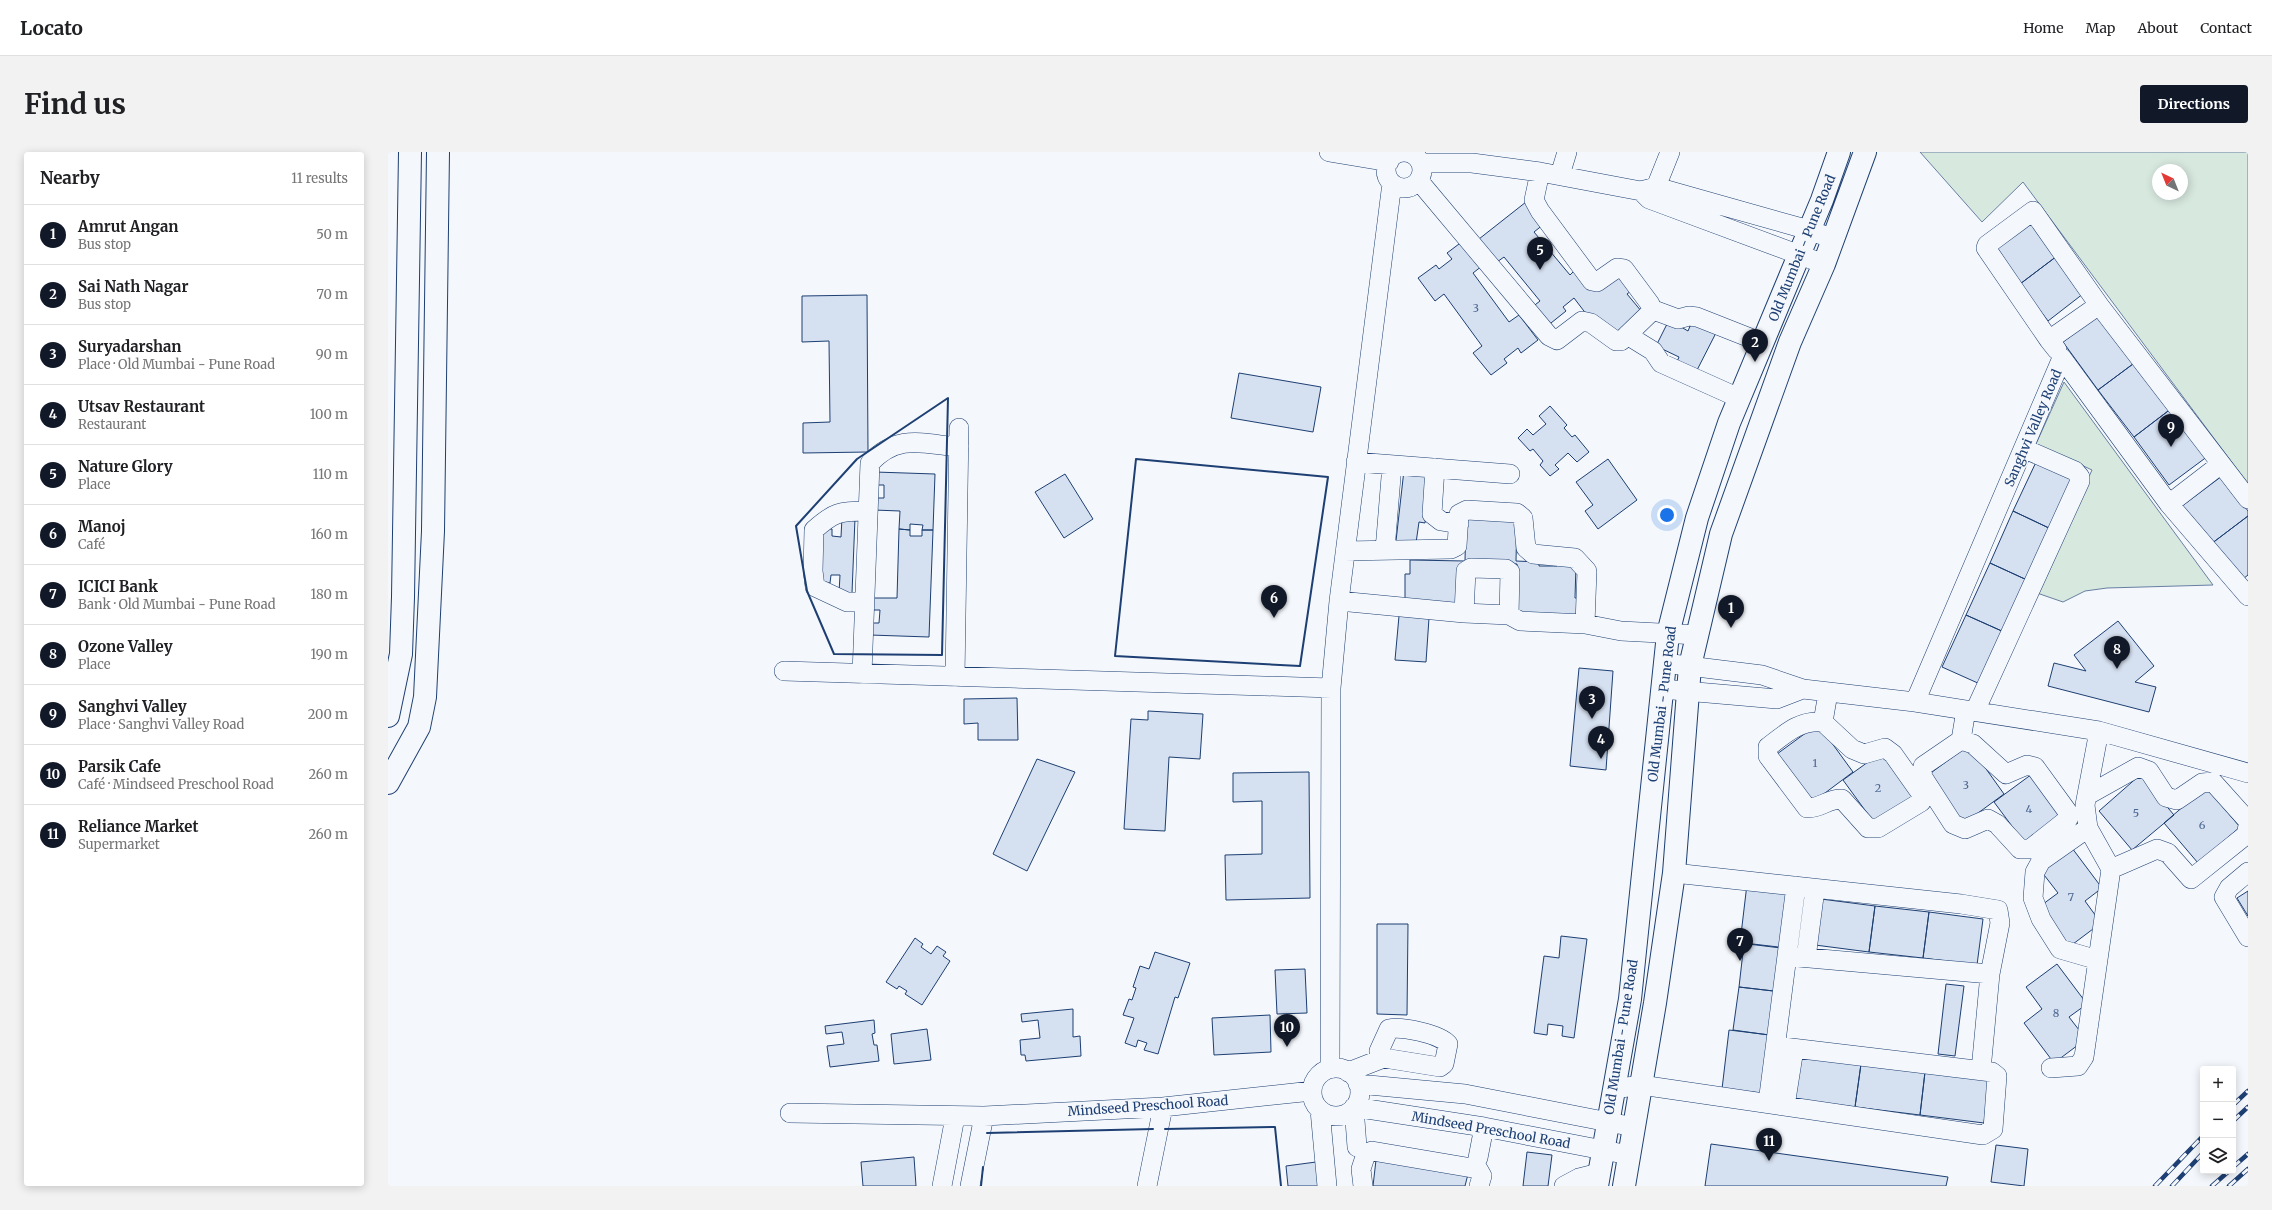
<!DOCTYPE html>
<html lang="en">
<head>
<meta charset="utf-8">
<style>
  :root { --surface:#fff; --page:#f2f2f2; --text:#202124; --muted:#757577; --line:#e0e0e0; --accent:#111827 }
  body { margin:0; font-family:Merriweather,serif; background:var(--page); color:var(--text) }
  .controls { position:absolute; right:12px; bottom:12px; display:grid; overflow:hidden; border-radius:4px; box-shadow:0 2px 10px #0003 }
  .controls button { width:36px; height:36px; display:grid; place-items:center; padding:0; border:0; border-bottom:1px solid var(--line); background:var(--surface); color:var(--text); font:20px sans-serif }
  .compass { position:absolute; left:1764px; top:12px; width:36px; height:36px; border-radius:50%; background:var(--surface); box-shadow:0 2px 10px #0003; rotate:317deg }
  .you { position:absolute; left:1279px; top:363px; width:14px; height:14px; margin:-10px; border:3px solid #fff; border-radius:50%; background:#1a73e8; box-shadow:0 0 0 6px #1a73e833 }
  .badge { display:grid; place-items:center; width:26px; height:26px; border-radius:50%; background:var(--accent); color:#fff; font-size:13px; font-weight:700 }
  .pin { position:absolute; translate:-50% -33px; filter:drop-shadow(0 1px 2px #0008) }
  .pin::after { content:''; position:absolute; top:21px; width:14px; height:12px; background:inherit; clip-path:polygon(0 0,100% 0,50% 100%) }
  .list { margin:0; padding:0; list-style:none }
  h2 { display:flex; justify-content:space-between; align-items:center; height:52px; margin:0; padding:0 16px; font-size:17px }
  h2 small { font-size:13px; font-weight:400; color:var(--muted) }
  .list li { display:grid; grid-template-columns:26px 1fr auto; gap:12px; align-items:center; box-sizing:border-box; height:60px; padding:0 16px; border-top:1px solid var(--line) }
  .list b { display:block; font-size:15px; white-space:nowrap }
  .list p { margin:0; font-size:13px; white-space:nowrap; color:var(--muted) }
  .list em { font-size:13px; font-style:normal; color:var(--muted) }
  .icon { flex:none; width:22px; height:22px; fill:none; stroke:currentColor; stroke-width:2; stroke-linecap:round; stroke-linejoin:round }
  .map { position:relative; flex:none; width:1860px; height:1034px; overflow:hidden; border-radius:4px }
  header { display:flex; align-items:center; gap:24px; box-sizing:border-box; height:56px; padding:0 20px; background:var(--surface); border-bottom:1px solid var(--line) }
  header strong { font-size:19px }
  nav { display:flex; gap:22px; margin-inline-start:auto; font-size:14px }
  .intro { display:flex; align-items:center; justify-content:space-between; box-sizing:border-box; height:96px; padding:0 24px }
  h1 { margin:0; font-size:28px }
  .button { padding:10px 18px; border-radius:4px; background:var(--accent); color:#fff; font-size:14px; font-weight:700 }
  main { display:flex; gap:24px; padding:0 24px }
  aside { flex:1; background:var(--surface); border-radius:4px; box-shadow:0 2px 10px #0003 }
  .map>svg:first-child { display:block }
</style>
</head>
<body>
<header>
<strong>Locato</strong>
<nav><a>Home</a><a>Map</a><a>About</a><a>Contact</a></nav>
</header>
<div class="intro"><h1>Find us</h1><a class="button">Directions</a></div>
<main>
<aside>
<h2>Nearby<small>11 results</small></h2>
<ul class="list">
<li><span class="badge">1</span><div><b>Amrut Angan</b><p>Bus stop</p></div><em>50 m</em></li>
<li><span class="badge">2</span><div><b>Sai Nath Nagar</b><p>Bus stop</p></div><em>70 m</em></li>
<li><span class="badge">3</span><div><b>Suryadarshan</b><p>Place · Old Mumbai - Pune Road</p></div><em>90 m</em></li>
<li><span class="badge">4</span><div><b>Utsav Restaurant</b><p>Restaurant</p></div><em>100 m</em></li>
<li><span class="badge">5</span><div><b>Nature Glory</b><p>Place</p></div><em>110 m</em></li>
<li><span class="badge">6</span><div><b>Manoj</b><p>Café</p></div><em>160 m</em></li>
<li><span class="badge">7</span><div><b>ICICI Bank</b><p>Bank · Old Mumbai - Pune Road</p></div><em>180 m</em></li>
<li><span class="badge">8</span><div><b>Ozone Valley</b><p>Place</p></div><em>190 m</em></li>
<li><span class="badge">9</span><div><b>Sanghvi Valley</b><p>Place · Sanghvi Valley Road</p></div><em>200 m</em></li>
<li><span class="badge">10</span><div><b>Parsik Cafe</b><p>Café · Mindseed Preschool Road</p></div><em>260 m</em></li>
<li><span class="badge">11</span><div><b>Reliance Market</b><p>Supermarket</p></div><em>260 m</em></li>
</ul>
</aside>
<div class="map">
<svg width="1860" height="1034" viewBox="0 0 1860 1034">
  <rect width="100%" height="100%" fill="#f4f7fb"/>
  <path fill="#d7e8df" stroke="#687fa3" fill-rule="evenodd" d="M 1532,0 L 1860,0 L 1860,332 L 1635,30 L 1594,70 ZM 1770,18 L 1794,18 L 1794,42 L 1770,42 Z
    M 1676,230 L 1825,433 L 1719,436 L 1697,439 L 1675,450 L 1649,441 L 1704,318 L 1648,292 Z"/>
  <path fill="#d5e0f0" stroke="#1d3f73" d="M 1138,50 L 1156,72 L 1146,80 L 1182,123 L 1188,117 L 1208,136 L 1232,120 L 1247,136 L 1239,142 L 1254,160 L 1224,185 L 1202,167 L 1186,146 L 1175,155 L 1178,159 L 1158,175 L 1143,156 L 1152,149 L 1116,105 L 1109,110 L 1091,87 Z
    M 1645,64 L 1673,101 L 1632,132 L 1604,94 Z
    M 1075,89 L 1094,114 L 1085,121 L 1121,170 L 1131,163 L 1150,188 L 1133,201 L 1130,196 L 1116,207 L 1119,211 L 1103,223 L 1085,201 L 1094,194 L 1056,142 L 1047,149 L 1030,126 L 1048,113 L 1051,117 L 1064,107 L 1059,101 Z
    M 1673,101 L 1700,138 L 1660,169 L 1632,132 Z
    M 479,143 L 480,300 L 415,301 L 415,271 L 442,270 L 441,189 L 414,190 L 414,144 Z
    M 1713,161 L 1749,209 L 1710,238 L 1675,190 Z
    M 1305,167 L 1330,177 L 1307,222 L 1288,212 L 1291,205 L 1268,194 L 1281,168 L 1300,179 Z
    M 1749,209 L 1784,256 L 1746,285 L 1710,238 Z
    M 851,221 L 933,235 L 925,280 L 843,266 Z
    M 1162,254 L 1179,273 L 1176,276 L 1184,285 L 1187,283 L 1201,300 L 1189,310 L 1180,301 L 1167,313 L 1171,317 L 1162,324 L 1152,313 L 1155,309 L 1145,297 L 1142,299 L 1130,286 L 1139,277 L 1145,283 L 1158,272 L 1151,264 Z
    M 1784,256 L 1820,304 L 1781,333 L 1746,285 Z
    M 1220,307 L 1249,348 L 1210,377 L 1197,359 L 1205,353 L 1188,330 Z
    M 1649,308 L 1687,325 L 1663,377 L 1625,359 Z
    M 1016,318 L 1043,322 L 1037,371 L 1031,370 L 1028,391 L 1008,389 Z
    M 487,320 L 547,322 L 545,378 L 534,378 L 535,373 L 522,372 L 522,378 L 511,377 L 512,359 L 486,358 L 486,346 L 496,346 L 496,333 L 487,333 Z
    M 677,322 L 705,367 L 676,386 L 647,340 Z
    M 1834,324 L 1860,359 L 1860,364 L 1823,392 L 1794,354 Z
    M 1625,359 L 1663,377 L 1639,428 L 1602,411 Z
    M 1078,364 L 1129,365 L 1128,409 L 1151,410 L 1151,414 L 1169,414 L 1169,411 L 1188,413 L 1187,446 L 1190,446 L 1189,466 L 1152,461 L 1128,464 L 1129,412 L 1075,411 L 1073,455 L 1017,454 L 1017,422 L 1022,422 L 1022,408 L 1077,409 Z
    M 1860,364 L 1860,423 L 1851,430 L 1823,392 Z
    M 454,365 L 467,366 L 464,441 L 451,441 L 452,423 L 443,423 L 442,431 L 430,431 L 432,376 L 444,377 L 444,384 L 453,385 Z
    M 511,377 L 522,378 L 522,384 L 534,384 L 534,378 L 545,378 L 541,485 L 482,483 L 482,471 L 491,471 L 492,458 L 482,458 L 483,446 L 509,446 Z
    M 1602,411 L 1639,428 L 1616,480 L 1578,463 Z
    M 1578,463 L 1616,480 L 1592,532 L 1554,515 Z
    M 1011,464 L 1041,466 L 1038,510 L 1007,508 Z
    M 1730,469 L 1766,514 L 1747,530 L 1768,535 L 1761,560 L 1660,534 L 1666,511 L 1698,519 L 1686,503 Z
    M 1191,516 L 1225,519 L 1218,618 L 1182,614 Z
    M 629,546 L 630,588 L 590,588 L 590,571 L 576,572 L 576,547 Z
    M 760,559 L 815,562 L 812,607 L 781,605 L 777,679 L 736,677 L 743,567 L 760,568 Z
    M 1430,572 L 1465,620 L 1425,650 L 1389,602 Z
    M 1581,593 L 1616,642 L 1575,672 L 1540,623 Z
    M 1494,600 L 1526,644 L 1487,672 L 1455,628 Z
    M 649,607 L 687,620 L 639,719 L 605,702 Z
    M 921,620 L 922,746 L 838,748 L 837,703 L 874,702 L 874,649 L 845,650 L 845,621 Z
    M 1644,622 L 1676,665 L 1638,693 L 1606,650 Z
    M 1752,623 L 1786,663 L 1744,698 L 1711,659 Z
    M 1818,635 L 1852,675 L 1810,711 L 1776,671 Z
    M 1684,696 L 1714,736 L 1697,749 L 1713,771 L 1681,795 L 1651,755 L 1670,741 L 1653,719 Z
    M 1359,732 L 1400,737 L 1393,796 L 1352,791 Z
    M 1860,739 L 1860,764 L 1849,746 Z
    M 1433,747 L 1487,754 L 1481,800 L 1427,793 Z
    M 1487,754 L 1541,760 L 1535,806 L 1481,800 Z
    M 1541,760 L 1595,767 L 1589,813 L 1535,806 Z
    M 989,772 L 1020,772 L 1019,863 L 989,862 Z
    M 1173,784 L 1199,787 L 1186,886 L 1174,884 L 1175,874 L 1160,872 L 1159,883 L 1146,881 L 1156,804 L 1171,806 Z
    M 527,786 L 535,792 L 533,795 L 543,802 L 549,794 L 558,800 L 555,804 L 562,809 L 534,853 L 517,842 L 519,839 L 511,834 L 509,837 L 498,830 Z
    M 1356,791 L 1399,796 L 1394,840 L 1351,835 Z
    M 767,800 L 802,811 L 790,846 L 787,845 L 770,902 L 756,898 L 759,891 L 750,888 L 748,895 L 737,891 L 746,866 L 735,863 L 741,847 L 744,848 L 748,836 L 745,835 L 752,814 L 761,817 Z
    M 1669,812 L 1699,852 L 1681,865 L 1698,887 L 1666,911 L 1636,871 L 1654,857 L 1638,835 Z
    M 917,817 L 919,861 L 889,862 L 887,818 Z
    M 1558,832 L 1576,834 L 1567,904 L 1550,902 Z
    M 1351,835 L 1394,840 L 1388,884 L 1345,878 Z
    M 685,857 L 685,885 L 692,884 L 693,904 L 638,909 L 637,903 L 633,903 L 632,888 L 652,886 L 650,868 L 634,870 L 633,862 Z
    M 882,863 L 883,900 L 826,903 L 824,866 Z
    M 486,868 L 487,881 L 484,882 L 486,893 L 489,893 L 491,909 L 442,915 L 439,894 L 456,892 L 454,880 L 438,882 L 437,874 Z
    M 539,877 L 543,908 L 506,912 L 503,882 Z
    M 1341,878 L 1382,883 L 1374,941 L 1334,937 Z
    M 1409,904 L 1473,912 L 1467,955 L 1403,947 Z
    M 1473,912 L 1537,920 L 1532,963 L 1467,955 Z
    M 1537,920 L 1601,928 L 1596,971 L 1532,963 Z
    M 1323,992 L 1560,1025 L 1558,1034 L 1317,1034 Z
    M 1608,993 L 1640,997 L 1636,1034 L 1603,1030 Z
    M 1139,1000 L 1164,1003 L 1160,1034 L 1135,1034 Z
    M 526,1005 L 528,1034 L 475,1034 L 473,1010 Z
    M 988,1008 L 1080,1022 L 1077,1034 L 985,1034 Z
    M 928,1010 L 931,1034 L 900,1034 L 898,1014 Z"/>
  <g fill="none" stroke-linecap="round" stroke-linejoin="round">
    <defs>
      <path id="minor" d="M 941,0 L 1001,10
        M998 18a18 18 0 1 1 36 0a18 18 0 1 1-36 0Z
        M 1033,11 L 1084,11 L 1152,20 L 1253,39 L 1268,35 L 1421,78 L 1445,87
        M 1172,23 L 1179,0
        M 1031,29 L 1161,184 L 1169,188 L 1194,169 L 1203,171 L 1228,189 L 1233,189 L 1264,159 L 1262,152 L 1236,117 L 1229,116 L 1209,130 L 1204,129 L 1152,59 L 1146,48 L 1152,20
        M 1268,35 L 1282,0
        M 1253,39 L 1261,47 L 1436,112
        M 1263,157 L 1290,167 L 1301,164 L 1309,165 L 1375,191
        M 1239,183 L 1265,199 L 1273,211 L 1351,246
        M 1661,188 L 1598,96 L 1599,93 L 1645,59 L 1711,153 L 1860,347
        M 1669,198 L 1661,188 L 1711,153
        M 968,310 L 1122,322
        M 1047,316 L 1044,362 L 1053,369 L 1071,372
        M 1781,352 L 1860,444
        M 997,398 L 1004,313
        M 957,399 L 1063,397 L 1069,394 L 1071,362 L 1079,358 L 1129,361 L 1135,366 L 1138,396 L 1145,402 L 1187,406 L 1199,419 L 1197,472
        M 951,449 L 1076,461 L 1121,463 L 1132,469 L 1197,472 L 1233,479 L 1310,483
        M 476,450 L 459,450 L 427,435 L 425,419 L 426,378 C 446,360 452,359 479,359
        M 1076,461 L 1078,419 L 1083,416 L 1118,417 L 1122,420 L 1121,463
        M 396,519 L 943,536
        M 474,522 L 482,311 C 510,281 535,292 571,295
        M 567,525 L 571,276
        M 1274,537 L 1389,547 L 1415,537 L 1374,523 L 1276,511
        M 1415,537 L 1527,550 L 1711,579 L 1860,621
        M 1527,550 L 1674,206 L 1781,352 L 1833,312
        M 1587,559 L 1692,329 L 1692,325 L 1687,319 L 1637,297
        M 1435,570 C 1412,568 1398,581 1380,595 L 1380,604 L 1419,656 C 1432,657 1441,646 1454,647 L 1480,676 L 1490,676 L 1533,650 L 1534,643 L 1505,602 L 1497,596 L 1476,602 L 1464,597 L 1435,570 L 1440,541
        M 1573,588 L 1535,614 L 1534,624 L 1565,672 L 1577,677 L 1600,667 L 1609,672 L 1632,697 L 1642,697 L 1680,667 L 1679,659 L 1647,615 L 1639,613 L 1618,622 L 1585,592 L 1573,588 L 1578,558
        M 1700,643 L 1750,615 L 1761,619 L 1778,645 L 1789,648 L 1814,631 L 1825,630 L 1860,669
        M 1700,676 L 1653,709 L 1647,720 L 1645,746 L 1653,767 L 1672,797 L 1710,808
        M 1723,717 L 1769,697 L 1780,701 L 1803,727 L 1858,683 L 1860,674
        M 1860,720 L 1841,736 L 1836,745 L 1860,785
        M 1286,721 L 1573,752 L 1610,758 L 1612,771 L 1602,822 L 1593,918
        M 1399,804 L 1602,822
        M 1418,806 L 1427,737
        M 1663,916 L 1690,914 L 1696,905 L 1723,717 L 1700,676 L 1697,653 L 1711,579
        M924 940a24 24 0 1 1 48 0a24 24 0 1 1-48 0Z
        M 942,917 L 943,536 L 951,449 L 1004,31
        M 960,920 L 996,906 L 1052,915 L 1056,912 L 1060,892 C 1052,882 1013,874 1001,877 L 991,899 L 996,906
        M 970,932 L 1077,942 L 1246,975
        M 1226,937 L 1253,933 L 1595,983 L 1605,977 L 1609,924 L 1604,920 L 1388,894
        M 1380,951 L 1408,734
        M 1397,954 L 1406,897
        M 932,958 L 939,1034
        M 402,961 L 596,964 L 775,955 L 924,939
        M 969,995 L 966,955 L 1096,975 L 1241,1003
        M 1090,1006 L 1096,975
        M 554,1034 L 567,965
        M 582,1034 L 596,964
        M 759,1034 L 775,955
        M 975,1034 L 973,1017 L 978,1002 L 984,999 L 1090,1017 L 1094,1024 L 1091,1034
        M 1176,1034 L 1191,1026 L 1211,1021"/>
      <path id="major" d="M 1209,1034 L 1242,847 L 1280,482 L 1309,366 L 1341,271 L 1434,48 L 1451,0
        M 1236,1034 L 1267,851 L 1286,721 L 1302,514 L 1333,382 L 1402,190 L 1436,112 L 1477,0"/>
      <path id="highway" d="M 0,564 L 13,502 L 15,445 L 22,0
        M 0,631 L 31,575 L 37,545 L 45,379 L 50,0"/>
    </defs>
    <use href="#minor" stroke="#1d3f73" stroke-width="20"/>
    <use href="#major" stroke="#1d3f73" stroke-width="24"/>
    <use href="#highway" stroke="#1d3f73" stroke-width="24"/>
    <use href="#minor" stroke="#f4f7fb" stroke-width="19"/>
    <use href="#major" stroke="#f4f7fb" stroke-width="22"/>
    <use href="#highway" stroke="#f4f7fb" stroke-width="22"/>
    <defs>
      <path id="rail" d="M 1845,953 L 1860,939
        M 1845,969 L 1860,955
        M 1845,1015 L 1860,1002
        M 1767,1034 L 1815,984
        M 1784,1034 L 1815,1001
        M 1824,1034 L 1841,1019
        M 1841,1034 L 1860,1017"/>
    </defs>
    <use href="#rail" stroke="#1d3f73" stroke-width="4.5"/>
    <use href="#rail" stroke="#f4f7fb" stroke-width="3" stroke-dasharray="9" stroke-linecap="butt"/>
    <path stroke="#1d3f73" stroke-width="2" d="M 560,246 L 554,503 L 446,502 L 419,439 L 408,374 L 469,307 Z
      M 748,307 L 940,325 L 912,514 L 727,504 Z
      M 777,977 L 887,975 L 893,1034
      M 599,981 L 765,977
      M 593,1034 L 595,1015"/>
  </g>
  <g text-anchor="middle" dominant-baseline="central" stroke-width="3" stroke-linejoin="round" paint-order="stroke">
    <g font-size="11" fill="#4b6792">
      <text x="1088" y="156">3</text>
      <text x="1427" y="611">1</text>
      <text x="1578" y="633">3</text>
      <text x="1490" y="636">2</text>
      <text x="1641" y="657">4</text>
      <text x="1748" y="661">5</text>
      <text x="1814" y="673">6</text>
      <text x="1683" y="745">7</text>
      <text x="1668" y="861">8</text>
    </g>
    <g font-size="13" fill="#1d3f73" stroke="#f4f7fb">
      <text transform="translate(1414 96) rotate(-68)">Old Mumbai - Pune Road</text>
      <text transform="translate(1645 276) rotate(-67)">Sanghvi Valley Road</text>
      <text transform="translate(1274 552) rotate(-83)">Old Mumbai - Pune Road</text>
      <text transform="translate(1233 885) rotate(-81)">Old Mumbai - Pune Road</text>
      <text transform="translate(760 954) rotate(-4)">Mindseed Preschool Road</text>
      <text transform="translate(1103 978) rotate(10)">Mindseed Preschool Road</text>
    </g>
  </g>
</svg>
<div class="controls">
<button>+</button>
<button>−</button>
<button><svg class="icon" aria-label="layers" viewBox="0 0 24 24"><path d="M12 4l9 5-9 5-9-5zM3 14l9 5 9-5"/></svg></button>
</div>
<svg class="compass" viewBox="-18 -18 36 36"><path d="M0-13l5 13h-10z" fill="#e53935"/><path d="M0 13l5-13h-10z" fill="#757577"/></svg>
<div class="you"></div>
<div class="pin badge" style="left:1343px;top:476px">1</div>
<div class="pin badge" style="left:1367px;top:210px">2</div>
<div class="pin badge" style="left:1204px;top:567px">3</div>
<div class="pin badge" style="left:1213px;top:607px">4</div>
<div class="pin badge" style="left:1152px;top:118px">5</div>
<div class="pin badge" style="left:886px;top:466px">6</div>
<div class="pin badge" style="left:1352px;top:809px">7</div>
<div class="pin badge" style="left:1729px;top:517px">8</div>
<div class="pin badge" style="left:1783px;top:295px">9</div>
<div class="pin badge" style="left:899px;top:895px">10</div>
<div class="pin badge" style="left:1381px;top:1009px">11</div>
</div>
</main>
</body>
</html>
